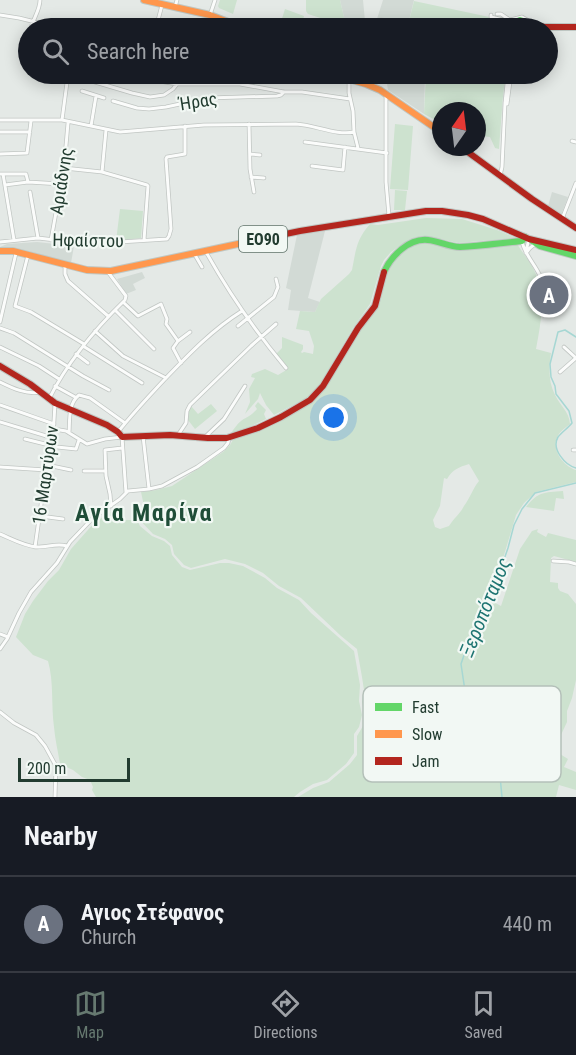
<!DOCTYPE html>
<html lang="en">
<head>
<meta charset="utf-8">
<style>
  :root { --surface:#171b24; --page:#20242c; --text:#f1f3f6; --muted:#9ea1a6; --line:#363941; --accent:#667970 }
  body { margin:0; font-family:"Roboto Condensed",sans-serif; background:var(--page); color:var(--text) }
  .compass { position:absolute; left:432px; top:102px; width:54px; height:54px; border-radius:50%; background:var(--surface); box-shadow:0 3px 15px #0003; rotate:14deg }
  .scale { position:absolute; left:18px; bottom:15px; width:112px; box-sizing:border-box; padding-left:6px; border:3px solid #223c30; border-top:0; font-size:16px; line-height:21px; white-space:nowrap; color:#223c30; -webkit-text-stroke:4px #f2f8f4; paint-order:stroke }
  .you { position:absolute; left:334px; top:418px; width:21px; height:21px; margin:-15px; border:4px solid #fff; border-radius:50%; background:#1a73e8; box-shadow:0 0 0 9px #1a73e833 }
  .badge { display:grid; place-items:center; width:39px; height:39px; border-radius:50%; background:var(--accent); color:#fff; font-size:20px; font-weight:700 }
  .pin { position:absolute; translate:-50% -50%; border:3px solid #fff; box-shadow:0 2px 6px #0006 }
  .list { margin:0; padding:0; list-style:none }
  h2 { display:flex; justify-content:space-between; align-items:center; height:78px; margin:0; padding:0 24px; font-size:26px }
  h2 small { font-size:20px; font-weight:400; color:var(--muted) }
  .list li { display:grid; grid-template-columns:39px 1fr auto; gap:18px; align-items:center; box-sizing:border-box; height:96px; padding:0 24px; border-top:2px solid var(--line) }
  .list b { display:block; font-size:22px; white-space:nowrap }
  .list p { margin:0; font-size:20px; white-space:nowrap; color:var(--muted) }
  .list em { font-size:20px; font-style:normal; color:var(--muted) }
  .icon { flex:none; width:33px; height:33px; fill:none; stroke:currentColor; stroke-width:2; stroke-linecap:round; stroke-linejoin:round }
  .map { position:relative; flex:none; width:576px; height:797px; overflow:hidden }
  .search { position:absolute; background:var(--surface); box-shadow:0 3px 15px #0003; left:18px; right:18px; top:18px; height:66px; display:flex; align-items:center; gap:15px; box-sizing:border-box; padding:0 21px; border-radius:33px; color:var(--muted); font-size:22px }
  .sheet { height:174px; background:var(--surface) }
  nav { display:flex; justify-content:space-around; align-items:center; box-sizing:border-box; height:84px; border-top:2px solid var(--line); background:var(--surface); font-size:16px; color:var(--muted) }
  nav a { display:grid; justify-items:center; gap:3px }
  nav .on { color:var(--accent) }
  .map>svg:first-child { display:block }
</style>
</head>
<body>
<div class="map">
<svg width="576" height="797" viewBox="0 0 576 797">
  <rect width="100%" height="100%" fill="#e4e9e6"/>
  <path fill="#d2dad5" d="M 340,0 L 363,0 L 365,21 L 346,26 Z
    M 383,0 L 414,0 L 409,21 L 377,19 Z
    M 382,74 L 425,74 L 424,114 L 388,90 L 387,84 L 382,81 L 375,84 Z
    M 552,192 L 568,197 L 561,215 L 548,206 Z
    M 325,231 L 308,298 L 320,302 L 315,312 L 288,310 L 291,290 L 286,288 L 297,235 Z
    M 37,242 L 74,246 L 71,263 L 28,251 L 11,248 L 0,248 L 0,247 L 7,244 Z
    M 142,272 L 145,278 L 133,284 L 136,290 L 126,294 L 117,279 Z"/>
  <path fill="#cde2cf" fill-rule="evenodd" d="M 220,0 L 237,0 L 233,14 L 219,8 L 218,6 Z
    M 306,0 L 340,0 L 346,26 L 342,27 L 339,24 L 308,14 L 306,11 Z
    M 414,1 L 494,18 L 505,22 L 433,23 L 409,21 Z
    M 285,9 L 304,16 L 301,28 L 279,28 Z
    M 426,74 L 506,74 L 503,96 L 499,149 L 495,148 L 490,137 L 480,136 L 477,149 L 471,147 L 477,147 L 477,111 L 441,111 L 441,123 L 424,114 Z
    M 395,124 L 413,126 L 408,190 L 390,189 Z
    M 395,190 L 407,191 L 405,210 L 394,210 Z
    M 120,209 L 143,211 L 141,238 L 116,241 Z
    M 426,218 L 462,219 L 497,230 L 516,238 L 458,243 L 427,236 L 416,237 L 407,241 L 391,252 L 384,260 L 381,266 L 370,304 L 353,328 L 319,386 L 312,394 L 305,399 L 274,415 L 266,405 L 260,393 L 258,399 L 245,414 L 250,402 L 249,389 L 255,378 L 251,377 L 252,374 L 265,369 L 278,375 L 288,369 L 276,354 L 282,348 L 282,337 L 303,345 L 303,349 L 301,352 L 302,353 L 304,352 L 313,354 L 314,346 L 309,331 L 296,329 L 300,311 L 315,312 L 321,299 L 349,274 L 352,270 C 356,250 356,240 370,224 L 378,225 Z
    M 419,242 L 432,243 L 454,249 L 514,244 L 517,244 C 522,252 529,260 533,268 C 547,294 541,322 536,349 L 551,353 C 549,367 548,381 555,395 C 560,406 569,411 570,424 C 566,427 561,431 559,434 C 549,448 563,466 576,470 L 576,482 L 536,492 L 524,503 L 516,515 L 501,565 L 494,579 L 492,588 L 486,598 L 501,606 L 520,549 L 532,531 L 538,529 L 537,532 L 546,537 L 548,533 L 576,540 L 576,562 L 554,556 L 551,558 L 550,582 L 558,583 L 558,588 L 560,591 L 568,594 L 576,604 L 576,680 L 572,698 L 567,711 L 567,722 L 560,737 L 552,749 L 568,759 L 564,767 L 576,772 L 576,790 L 559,785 L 556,797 L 298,797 L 313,788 L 329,782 L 350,764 L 357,755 L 357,736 L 363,726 L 365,716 L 362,702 L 364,690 L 362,677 L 357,649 L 341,636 L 301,598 L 279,586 L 263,573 L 245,564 L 225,559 L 191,568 L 184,565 L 174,554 L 172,545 L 165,539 L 153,534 L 135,515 L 133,509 L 144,506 L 141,492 L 156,490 L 172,486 L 223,452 L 230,445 L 234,438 C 263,433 291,413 317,398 L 322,392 L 348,351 L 356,334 L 373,312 L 385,272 L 392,261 L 413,244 ZM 469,464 L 479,481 C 473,488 470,498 464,506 C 460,514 454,518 449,526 L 440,529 L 435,527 L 433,520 L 440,506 L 444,478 L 447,479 C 452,470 459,467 469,464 Z
    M 258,402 L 266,410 L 264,414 L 266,419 L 245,429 L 231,433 C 234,429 237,424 241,421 C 248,416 250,417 257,409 L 255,406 Z
    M 211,404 L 217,411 L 195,429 L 188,420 L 189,409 L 191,406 L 198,414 Z
    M 563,491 L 564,499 L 556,498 L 554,511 L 526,507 C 539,491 543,493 563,491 Z
    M 114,510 L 118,512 L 119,520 L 137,520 L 140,526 L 152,536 L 164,541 L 170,546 L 172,555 L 182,567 L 190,570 L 220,563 L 229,563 L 243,566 L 265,578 L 277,588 L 299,600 L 311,613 L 354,651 L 360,685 L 359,701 L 362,715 L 359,727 L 354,734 L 354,753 L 346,764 L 327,780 L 313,784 L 300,792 L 294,797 L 96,797 L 92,790 L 93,787 L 90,780 L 82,777 L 73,770 L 60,764 C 58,752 55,739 54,727 C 51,705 54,682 48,661 L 33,655 L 16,637 L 25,614 L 33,601 L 48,581 L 59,570 L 71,549 L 95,522 Z"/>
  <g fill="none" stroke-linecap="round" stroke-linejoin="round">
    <path stroke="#a6d7d3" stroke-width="1.5" d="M 576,337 L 565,330 L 558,332 L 550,364 L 551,377 L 555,386 L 556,394 L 569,411 L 572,423 C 568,428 562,432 558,437 C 551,449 565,465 576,468
      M 502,797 L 500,776 L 493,752 L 468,711 L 461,664 L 479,611 L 494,590 L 495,579 L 500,571 L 508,548 L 514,525 L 522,509 L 535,493 L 576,483"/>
    <defs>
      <path id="street" d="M 175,7 L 177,0
        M 497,14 L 501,14 L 510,20 L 522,17 L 534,24 L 534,28
        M 0,15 L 19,18 L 56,27
        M 210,15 L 215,0
        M 31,28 C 33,19 40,10 40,0
        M 156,28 L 162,5
        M 337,28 L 365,22 L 381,20 L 433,24 L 505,23 L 503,20 L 491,17 L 491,15
        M 364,28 L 382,26 L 413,28
        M 68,74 L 132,93 L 150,97 L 164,95 L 173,89 L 177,84
        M 126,74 L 147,79 L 177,84 L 240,84 L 284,92 L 302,92 L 350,99
        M 196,74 L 211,76 L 224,83
        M 341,74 L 367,80
        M 349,79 L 349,93 L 353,111 L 354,132 L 358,148
        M 82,91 L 104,98
        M 386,95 L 386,182 L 389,216
        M 113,101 L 137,108 L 149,109 L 166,107 L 208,98 L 277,96 L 281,95 L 284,92
        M 507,104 L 511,74
        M 0,120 L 62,120 L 120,132 L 204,125 L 296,124 C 315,125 337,136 354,132
        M 62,120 L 68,75
        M 249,124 L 250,169 L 254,192
        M 91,126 L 96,96
        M 0,132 L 30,132
        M 572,141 L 576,142
        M 305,142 L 387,153
        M 0,154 L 27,153 L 31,121
        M 250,154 L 260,155
        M 312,166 L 343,170 L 345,147
        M 64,168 L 102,172 L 147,185 L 148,186 L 144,240
        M 102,172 L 106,130
        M 0,174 L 26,174 L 28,182 L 61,184
        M 3,174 L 14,240
        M 500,176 L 502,167 L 505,103 L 508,74
        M 251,177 L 264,178
        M 5,185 L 28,182
        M 30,192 L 38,238
        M 562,219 L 576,183
        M 51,240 L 64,168 L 68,123
        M 522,241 C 524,254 535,264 540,276
        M 0,242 L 38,238 L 72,242 L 104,243 L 167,239 L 169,236 L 171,229 L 166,159 L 167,157 L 185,154 L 185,126
        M 526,251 L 529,239
        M 206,252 C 229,293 255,331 286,368
        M 526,253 L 530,248 L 535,244
        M 28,255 L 15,306 L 31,312 L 84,344
        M 195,255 L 202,267
        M 65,264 L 65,274 L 68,281 L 108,316
        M 123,302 L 138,316 L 161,304 L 167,319 L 166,324 L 178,341
        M 115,310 L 154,349
        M 0,322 L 16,253
        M 238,326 L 274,297 L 278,287 L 276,279
        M 0,328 L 14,333 L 83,376 L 109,390
        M 95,331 L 123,356 L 166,378
        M 83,346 L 142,383
        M 0,347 L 39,366 L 59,379
        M 76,354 L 88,363
        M 181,363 L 173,348 L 178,341 L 190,332
        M 560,372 L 576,358 L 564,347
        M 0,382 C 12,388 27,395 40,392
        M 55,386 L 75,397
        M 49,399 C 68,361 95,329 125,300 L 126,296 L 108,272
        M 0,405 L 54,424
        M 0,422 L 53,438
        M 54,429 L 66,431 L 87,444 L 105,439 L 122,437 L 126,493
        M 118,432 C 133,413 149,396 165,379 C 189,354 212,330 242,311
        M 69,433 C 70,419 68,404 79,395 L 90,398 L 125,423
        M 178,435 L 186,423 L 187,411 L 190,405 L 251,346 L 276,324
        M 143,436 L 149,489
        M 204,438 L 224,419 L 245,386
        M 25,439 L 57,447 L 76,449 L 79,440
        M 573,450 L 576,450
        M 47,465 L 71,470
        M 0,467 L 46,470
        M 84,471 L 106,471
        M 111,506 L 110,494 L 106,476 L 105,450 L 122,448
        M 40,516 L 63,519
        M 0,534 C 12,539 24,546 37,547 C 48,547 57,543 67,546
        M 35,547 L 46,470 L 53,438 L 55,403
        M 553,561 L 569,562 L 576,564
        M 0,634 L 8,637
        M 0,649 L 7,639 L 19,613 L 31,592 L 57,563 L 70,542 L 93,518 L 120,499 L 128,491 L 149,489 L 162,486 L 197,467 L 224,448 L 228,443 L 229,438
        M 0,712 L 14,723 L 36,735 L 45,746 L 56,766 L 55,797"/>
      <path id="fast" d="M 513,28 L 515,22 L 520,20 L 526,22 L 528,28
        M 531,240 L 540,246 L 576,256
        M 384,272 C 391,256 409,238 428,240 C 439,241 449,247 460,247 C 481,246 501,243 522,241 L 525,237"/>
      <path id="slow" d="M 144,0 L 210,15 L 244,28
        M 331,74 L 366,84 L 380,90 L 441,132
        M 0,251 L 13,251 L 87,270 L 111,271 L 271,237"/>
      <path id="jam" d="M 526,22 L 544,27 L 576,27
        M 349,28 L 382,23 L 430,26 L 502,27 L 517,21
        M 461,147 L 532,199 L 576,228
        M 271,237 L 300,231 L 426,211 L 442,211 L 468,215 L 483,219 L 529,239 L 576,250
        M 0,366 L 30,384 L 55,403 L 107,425 L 118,432 L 122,437 L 170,435 L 208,438 L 227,438 L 258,428 L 281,417 L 310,400 L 323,386 L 358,328 L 375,306 L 384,272"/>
    </defs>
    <use href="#street" stroke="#c1c6c3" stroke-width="4.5"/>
    <use href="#fast" stroke="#bfc7c3" stroke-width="8"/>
    <use href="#slow" stroke="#bfc7c3" stroke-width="8"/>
    <use href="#jam" stroke="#bfc7c3" stroke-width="8"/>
    <use href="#street" stroke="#fbfcfb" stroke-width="3"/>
    <use href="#fast" stroke="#63d668" stroke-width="6"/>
    <use href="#slow" stroke="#ff974d" stroke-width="6"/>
    <use href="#jam" stroke="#b3261e" stroke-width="6"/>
  </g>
  <g text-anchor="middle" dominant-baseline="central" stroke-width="4.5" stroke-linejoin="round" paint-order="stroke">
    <rect fill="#f2f8f4" stroke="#60746b" stroke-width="1.5" x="239" y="226" width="48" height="26" rx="4.5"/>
    <g font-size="16" font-weight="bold" fill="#223c30">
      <text x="263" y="239">ΕΟ90</text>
    </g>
    <g font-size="18" fill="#223c30" stroke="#f2f8f4">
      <text transform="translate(198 101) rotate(-9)">Ήρας</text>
      <text transform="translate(61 181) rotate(-81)">Αριάδνης</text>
      <text transform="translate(88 240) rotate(1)">Ηφαίστου</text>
      <text transform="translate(45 475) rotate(-82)">16 Μαρτύρων</text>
    </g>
    <g font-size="20" font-style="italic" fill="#1f7572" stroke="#f2f8f4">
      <text transform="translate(485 607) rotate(-68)">Ξεροπόταμος</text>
    </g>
    <g font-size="24" font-weight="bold" letter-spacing="1.5" fill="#1f4d38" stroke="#f2f8f4">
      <text x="144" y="513">Αγία Μαρίνα</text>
    </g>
  </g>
  <rect x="363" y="686" width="198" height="96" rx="9" fill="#f2f8f4" stroke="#b4c0b9" stroke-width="1.5"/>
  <rect x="375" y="703" width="27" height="8" fill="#63d668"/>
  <rect x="375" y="730" width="27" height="8" fill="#ff974d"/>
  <rect x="375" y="757" width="27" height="8" fill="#b3261e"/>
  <g font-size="16" fill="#223c30">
    <text x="412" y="713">Fast</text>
    <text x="412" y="740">Slow</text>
    <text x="412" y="767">Jam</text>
  </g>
</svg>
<svg class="compass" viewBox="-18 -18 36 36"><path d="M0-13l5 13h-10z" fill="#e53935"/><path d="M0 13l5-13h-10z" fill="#9ea1a6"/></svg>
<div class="scale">200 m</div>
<div class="you"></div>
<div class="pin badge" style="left:549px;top:295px;background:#6b7280">A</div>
<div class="search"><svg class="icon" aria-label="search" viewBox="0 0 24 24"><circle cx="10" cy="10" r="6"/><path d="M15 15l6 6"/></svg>Search here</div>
</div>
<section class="sheet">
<h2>Nearby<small></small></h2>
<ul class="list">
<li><span class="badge" style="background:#6b7280">A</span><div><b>Αγιος Στέφανος</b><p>Church</p></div><em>440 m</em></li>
</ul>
</section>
<nav>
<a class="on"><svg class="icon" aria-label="map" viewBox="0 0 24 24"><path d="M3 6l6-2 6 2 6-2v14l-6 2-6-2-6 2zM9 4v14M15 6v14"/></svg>Map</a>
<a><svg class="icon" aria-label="directions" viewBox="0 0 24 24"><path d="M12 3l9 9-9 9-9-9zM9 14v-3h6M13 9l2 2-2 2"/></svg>Directions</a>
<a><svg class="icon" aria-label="saved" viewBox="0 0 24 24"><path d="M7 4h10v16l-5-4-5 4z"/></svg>Saved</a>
</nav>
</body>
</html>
